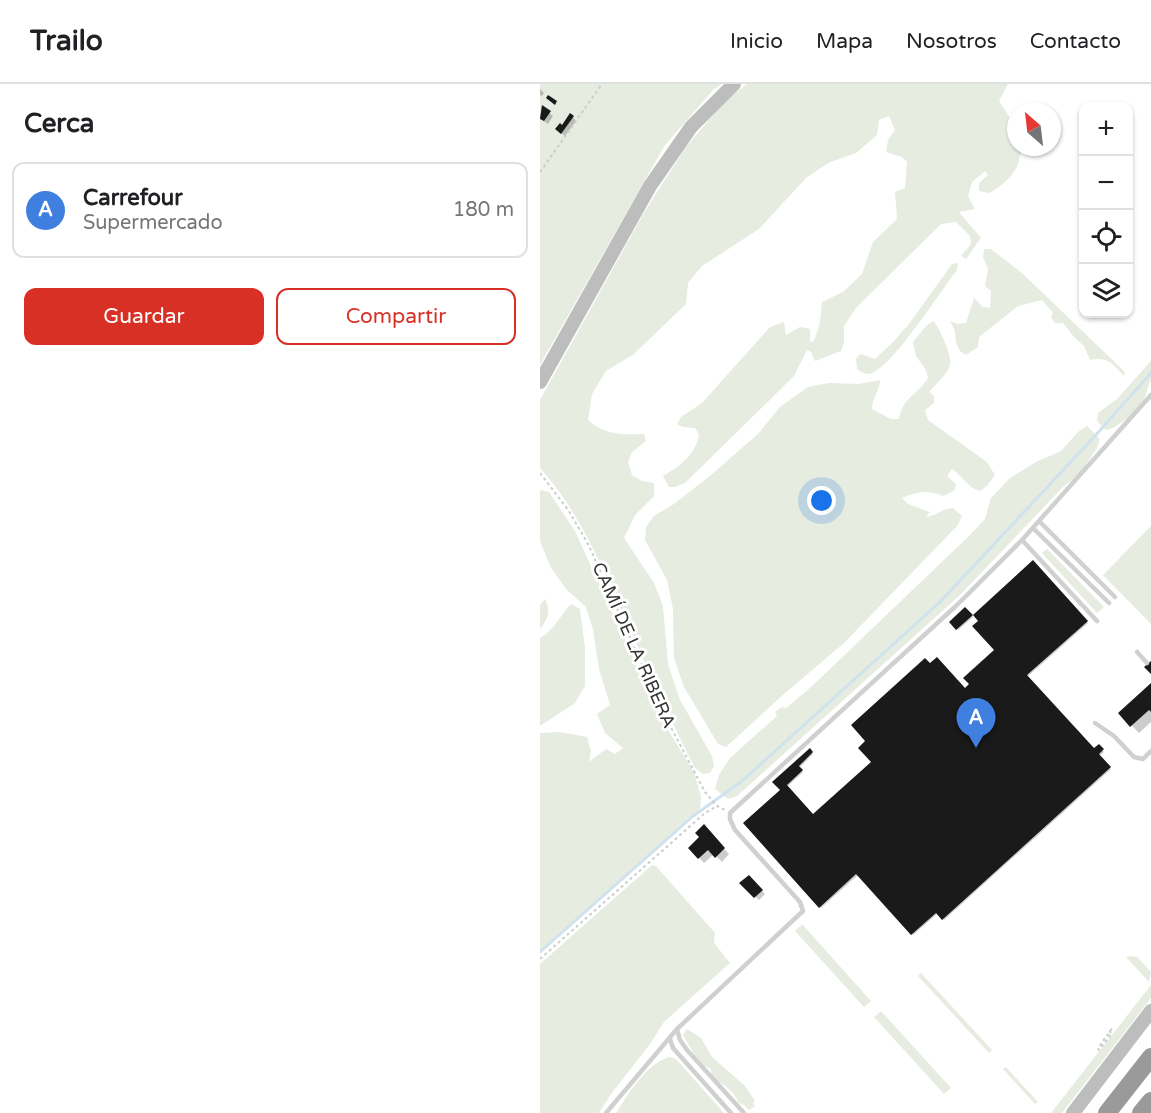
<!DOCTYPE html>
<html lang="es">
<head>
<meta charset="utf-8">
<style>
  :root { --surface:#fff; --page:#f2f2f2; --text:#202124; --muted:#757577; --line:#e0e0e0; --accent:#d93025 }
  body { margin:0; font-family:"Varela Round",sans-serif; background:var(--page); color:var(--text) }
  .controls { position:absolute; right:18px; top:18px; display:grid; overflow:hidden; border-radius:12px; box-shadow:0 2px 4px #0004 }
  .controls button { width:54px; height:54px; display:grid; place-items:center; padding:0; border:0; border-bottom:2px solid var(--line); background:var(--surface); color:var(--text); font:30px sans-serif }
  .compass { position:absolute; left:467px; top:18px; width:54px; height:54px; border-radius:50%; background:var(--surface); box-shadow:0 2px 4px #0004; rotate:332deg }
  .you { position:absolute; left:282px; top:417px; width:21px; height:21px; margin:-15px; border:4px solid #fff; border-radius:50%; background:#1a73e8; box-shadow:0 0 0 9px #1a73e833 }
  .badge { display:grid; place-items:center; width:39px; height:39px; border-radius:50%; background:var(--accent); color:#fff; font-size:20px; font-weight:700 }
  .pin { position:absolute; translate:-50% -50px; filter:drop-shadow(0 2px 3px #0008) }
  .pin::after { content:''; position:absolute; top:32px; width:21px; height:18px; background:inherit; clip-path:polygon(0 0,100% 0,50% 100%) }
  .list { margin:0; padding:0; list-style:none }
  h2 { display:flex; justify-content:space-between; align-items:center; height:78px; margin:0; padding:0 24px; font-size:26px }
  h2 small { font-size:20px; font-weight:400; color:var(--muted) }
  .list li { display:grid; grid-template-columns:39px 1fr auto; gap:18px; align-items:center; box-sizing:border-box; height:96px; margin:0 12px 12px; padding:0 12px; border:2px solid var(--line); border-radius:12px }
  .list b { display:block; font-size:22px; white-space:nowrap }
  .list p { margin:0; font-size:20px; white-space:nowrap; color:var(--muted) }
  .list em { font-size:20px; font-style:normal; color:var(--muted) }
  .actions { display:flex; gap:12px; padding:18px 24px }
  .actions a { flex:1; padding:14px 0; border:2px solid var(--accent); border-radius:12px; text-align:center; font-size:21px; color:var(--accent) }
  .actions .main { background:var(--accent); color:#fff }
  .icon { flex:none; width:33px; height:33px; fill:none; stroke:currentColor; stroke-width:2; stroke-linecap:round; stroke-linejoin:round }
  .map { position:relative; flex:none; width:611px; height:1029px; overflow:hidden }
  header { display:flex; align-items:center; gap:36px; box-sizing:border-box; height:84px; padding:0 30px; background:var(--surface); border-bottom:2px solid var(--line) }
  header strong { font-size:28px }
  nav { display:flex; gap:33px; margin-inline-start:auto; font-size:21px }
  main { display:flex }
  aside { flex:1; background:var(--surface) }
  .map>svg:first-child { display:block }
</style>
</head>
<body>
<header>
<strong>Trailo</strong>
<nav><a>Inicio</a><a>Mapa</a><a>Nosotros</a><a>Contacto</a></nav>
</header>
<main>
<aside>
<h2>Cerca<small></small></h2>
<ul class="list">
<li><span class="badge" style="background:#3f7fe0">A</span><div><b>Carrefour</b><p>Supermercado</p></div><em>180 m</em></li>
</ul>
<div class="actions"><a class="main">Guardar</a><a>Compartir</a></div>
</aside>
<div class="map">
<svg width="611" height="1029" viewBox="0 0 611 1029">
  <rect width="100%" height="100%" fill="#fff"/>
  <path fill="#e6ecdf" d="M 0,0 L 182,0 L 173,6 L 125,61 L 0,281 Z
    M 207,0 L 468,0 L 459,17 L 476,43 L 476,63 L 494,63 L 500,68 L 496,71 L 486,65 L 480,71 C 478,89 465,99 450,109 L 439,107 L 439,99 L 448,91 L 445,87 L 432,98 L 428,112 L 435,125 L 419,128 L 441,154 L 426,175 L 421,172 L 431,160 L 430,152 L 416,138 L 401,140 L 316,224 L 304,242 L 304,258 L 301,267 L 275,277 L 271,268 L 267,266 L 254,292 L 145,399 L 135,403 L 129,403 L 123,392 C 140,383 157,368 159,350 L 155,344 L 143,343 L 137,340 L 141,333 L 162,319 L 230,243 L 244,238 L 246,251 L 260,243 L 270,245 L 270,258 L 274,257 L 280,239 L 282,218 L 303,208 L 322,190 L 333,158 L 357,135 L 355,108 L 365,104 L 367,78 L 362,73 L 346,68 L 348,56 L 355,46 L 349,32 L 339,36 L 337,51 L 316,69 L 288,79 L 266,94 L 219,145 L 162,182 L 148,199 L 146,220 L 94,270 L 66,287 L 52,310 L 48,336 C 64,351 83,351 104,350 L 106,357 L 92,368 L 88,378 L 92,391 L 102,397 L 114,399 L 114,412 L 95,431 L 84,454 L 114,499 L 123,522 L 128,580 L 140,616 L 172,672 L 174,682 L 170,689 L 163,690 L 155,684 L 146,667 C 126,625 106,582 87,539 C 63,485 40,428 0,384 L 0,316 L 102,132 L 145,64 L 186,16 Z
    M 444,165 L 451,165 L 482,189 L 585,288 L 584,292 C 573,280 567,272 550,276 L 544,262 L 534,253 L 523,239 L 515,239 L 511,233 L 513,229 L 502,216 L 478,222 L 439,253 L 438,263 L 426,271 L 420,267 L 416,259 L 415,247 L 410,237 L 418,240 L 426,239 L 434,214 L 443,223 L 450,224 L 451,207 L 445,202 L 448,185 L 443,173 Z
    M 418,179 L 417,186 C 400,208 356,277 334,288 C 328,292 323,289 317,285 L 316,275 L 320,270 L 335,275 L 353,258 L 369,240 L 412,180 Z
    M 393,237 C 399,242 413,273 410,281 C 407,291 395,301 389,308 L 394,312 L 394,319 L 385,326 L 388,336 L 447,378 L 455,391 L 447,402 L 440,407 C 428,404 422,392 412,385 L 407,392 L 416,400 L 414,407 L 403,412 C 388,405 377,408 362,414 L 368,420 L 390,428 L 386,433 C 396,432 403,424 413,424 L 422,432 L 417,442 L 304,559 L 244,610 L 186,663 L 178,660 L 144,603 L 134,574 L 133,525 L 127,496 L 105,456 L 106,443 L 114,432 L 134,420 L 171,391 L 218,350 L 240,323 L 268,303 L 289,299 L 319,300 L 340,296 C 340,307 332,313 332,325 L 351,335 L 359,335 C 364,311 377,312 388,294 L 386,286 L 376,272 L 373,258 L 386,242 Z
    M 611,277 L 611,297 C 606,303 608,309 604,315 C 596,328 580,343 566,346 L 557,337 L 558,329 L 577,315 Z
    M 547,342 L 560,355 L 557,364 L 540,390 L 524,402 L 420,511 L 197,712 L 188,715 L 175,705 L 179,691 L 190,674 L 237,632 L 235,628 L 242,623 L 246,624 L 270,604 L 429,452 L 445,435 L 451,414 L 470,394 L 496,378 L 521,367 L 538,348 Z
    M 0,406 L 9,408 L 35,447 L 120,633 L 154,688 L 161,713 L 160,727 L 0,868 L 0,649 L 20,648 L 47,653 L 51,667 L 49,678 L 66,665 L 75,670 L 83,664 L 65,649 L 57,630 L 70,621 L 59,585 L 53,546 L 46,523 L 27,506 L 11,484 L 0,457 Z
    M 611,442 L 611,540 L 563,491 Z
    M 507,465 L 564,523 L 557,529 L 502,469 Z
    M 5,515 C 11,527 8,535 0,545 L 0,521 Z
    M 31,520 L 40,525 L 45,564 L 45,602 L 35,619 L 0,642 L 0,554 C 14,546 20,532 31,520 Z
    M 112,781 L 116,782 L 175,849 L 174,859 L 190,879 L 124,938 L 110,960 L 71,1010 L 59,1029 L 0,1029 L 0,880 Z
    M 262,840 L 331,917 L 324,923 L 255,847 Z
    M 591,872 L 597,873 L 611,888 L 609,898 L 586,873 Z
    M 381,889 L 452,966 L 449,969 L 378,892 Z
    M 611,901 L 611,914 L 522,1029 L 511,1029 Z
    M 341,927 L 411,1004 L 404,1010 L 334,933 Z
    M 147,945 L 161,954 L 172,973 L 205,1002 L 215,1017 L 213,1019 L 215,1022 L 209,1026 L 204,1021 L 199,1019 C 193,1006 185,1001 172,994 L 171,985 L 160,980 L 143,951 Z
    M 129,973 L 136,975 L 184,1029 L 76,1029 C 89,1009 105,981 129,973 Z
    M 466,983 L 498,1018 L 495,1020 L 463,985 Z"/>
  <path fill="#0003" d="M 0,5 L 4,9 L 2,12 L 0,11 Z
    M 2,23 L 13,32 L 8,40 L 0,34 Z
    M 31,31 L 36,37 L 25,52 L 20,48 Z
    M 493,479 L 548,539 L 487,593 L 554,666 L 559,662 L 564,668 L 559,672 L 571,685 L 404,836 L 398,829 L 373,851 L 318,791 L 281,824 L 205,740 L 242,707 L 270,666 L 273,670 L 259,684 L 263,688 L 247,703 L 273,732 L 425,606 L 456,566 Z
    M 425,525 L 433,533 L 418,546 L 411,538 Z
    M 611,601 L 611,638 L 599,649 L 580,629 Z
    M 169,748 L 189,770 L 182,778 L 174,770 L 164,779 L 150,764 Z
    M 209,793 L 225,810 L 219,816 L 201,799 Z"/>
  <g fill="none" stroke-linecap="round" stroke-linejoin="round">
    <path stroke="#cfe2ee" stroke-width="3" d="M 0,868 L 152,733 L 202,697 L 400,518 L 554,353 L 611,289"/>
  </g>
  <path fill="#1a1a1a" d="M 8,11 L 17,17 L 15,21 L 6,14 Z
    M 2,21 L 11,27 L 4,37 L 0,35 Z
    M 30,29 L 34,32 L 21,50 L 15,45 L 20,39 L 22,41 Z
    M 493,476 L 548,537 L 487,591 L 554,664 L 559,660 L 564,665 L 559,670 L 571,683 L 402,836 L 396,829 L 371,851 L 316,790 L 279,824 L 203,739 L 240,706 L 232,698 L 270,664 L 273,668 L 259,682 L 263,686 L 247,701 L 273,730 L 331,678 L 318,664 L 325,657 L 311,641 L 385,574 L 390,579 L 397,573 L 425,604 L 429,600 L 423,594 L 454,566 L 432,542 L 438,537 L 433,531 Z
    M 425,523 L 433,531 L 416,546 L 409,538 Z
    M 611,577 L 611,590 L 604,583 Z
    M 611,599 L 611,628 L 609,626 L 590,643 L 578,629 Z
    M 164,740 L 185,764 L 175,774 L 168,766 L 158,775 L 148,764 L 159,753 L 155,749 Z
    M 209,791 L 223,806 L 214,814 L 199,799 Z"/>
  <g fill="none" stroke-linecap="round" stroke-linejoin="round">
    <path stroke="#cdcdcd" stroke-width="2" stroke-dasharray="3 3" stroke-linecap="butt" d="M 0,88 L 62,0
      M 0,389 L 29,427 L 49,462 L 126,634 L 165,708 L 177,722 L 185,726
      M 0,875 L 165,729 L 177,722
      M 569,947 L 572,949 L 559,966 L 558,964 L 573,943"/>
    <path stroke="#d0d0d0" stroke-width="4.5" d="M 499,437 L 575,513
      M 493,444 L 569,519
      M 482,456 L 557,537
      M 597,568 L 607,579
      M 555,639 L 574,652 L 594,673 L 603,675 L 611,667
      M 137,945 L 140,956 L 147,966 L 204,1029
      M 130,955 L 133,964 L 191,1029
      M 66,1029 L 137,945 L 263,827 L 260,818 L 195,746 L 190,735 L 190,729 L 417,521 L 482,456 L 611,311"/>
    <path stroke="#bdbdbd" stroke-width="14" d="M 0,298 L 110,102 L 151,43 L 194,0
      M 533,1029 L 611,927"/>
    <path stroke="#9a9a9a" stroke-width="18" d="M 567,1029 L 611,973
      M 601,1029 L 611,1017"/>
  </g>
  <g text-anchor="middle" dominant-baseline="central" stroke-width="6" stroke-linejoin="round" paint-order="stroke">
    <g font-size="18" fill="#333" stroke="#fff">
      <text transform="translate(94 561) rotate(66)">CAMÍ DE LA RIBERA</text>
    </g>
  </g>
</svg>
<div class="controls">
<button>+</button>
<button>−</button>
<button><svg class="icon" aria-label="locate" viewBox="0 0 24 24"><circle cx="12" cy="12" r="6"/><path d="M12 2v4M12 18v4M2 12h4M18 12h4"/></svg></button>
<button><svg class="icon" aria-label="layers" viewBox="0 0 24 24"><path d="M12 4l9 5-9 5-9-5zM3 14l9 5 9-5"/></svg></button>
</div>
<svg class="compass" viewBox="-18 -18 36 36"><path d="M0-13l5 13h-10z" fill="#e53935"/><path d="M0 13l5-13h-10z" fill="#757577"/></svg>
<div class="you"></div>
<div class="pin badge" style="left:436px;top:664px;background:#3f7fe0">A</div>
</div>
</main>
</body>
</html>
